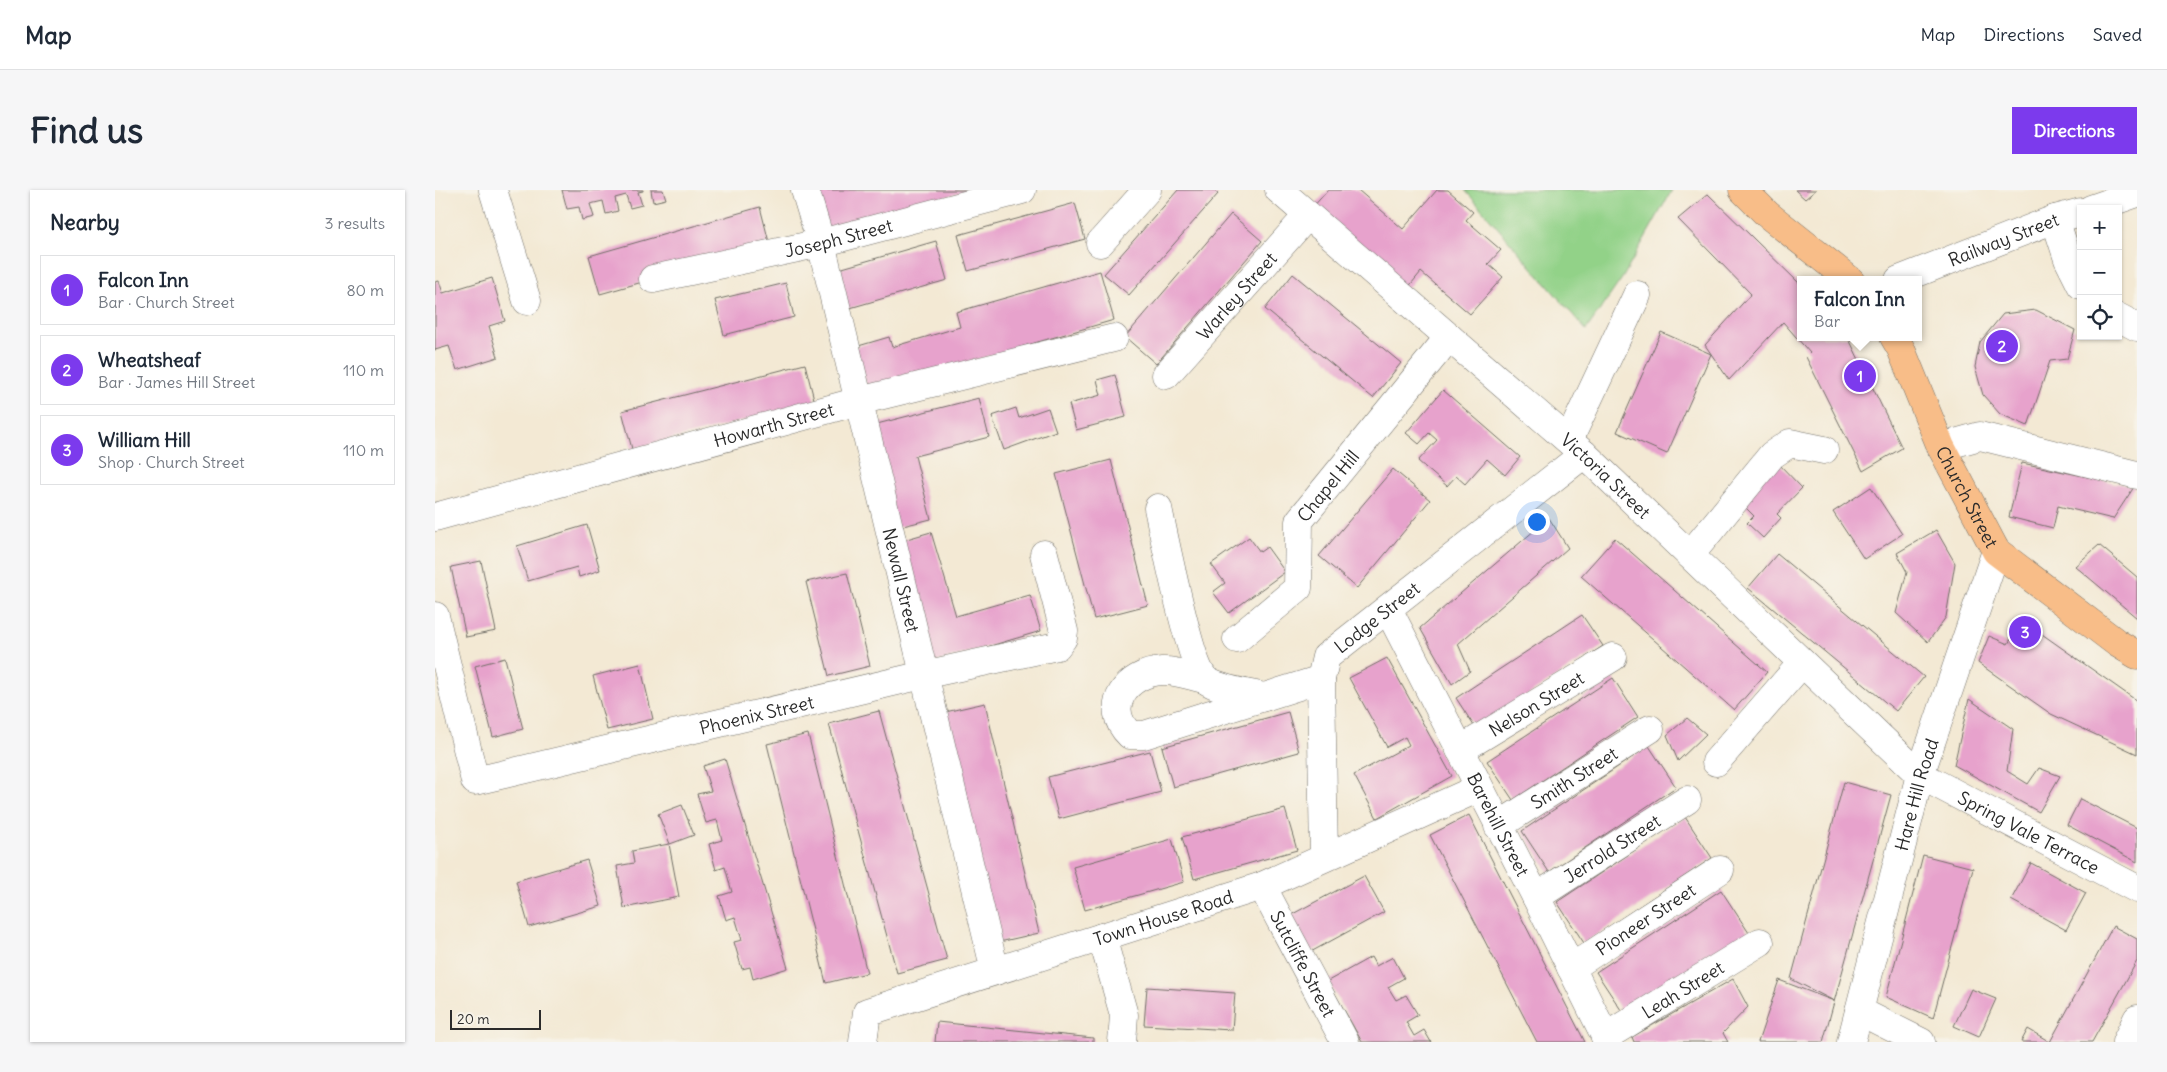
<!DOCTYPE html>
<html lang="en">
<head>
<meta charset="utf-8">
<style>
  :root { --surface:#fff; --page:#f6f6f7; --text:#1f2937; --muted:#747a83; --line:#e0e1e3; --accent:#7c3aed }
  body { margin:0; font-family:Delius,sans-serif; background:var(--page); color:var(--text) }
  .controls { position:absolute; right:15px; top:15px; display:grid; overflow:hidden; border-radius:0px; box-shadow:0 1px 4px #0004 }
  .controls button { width:45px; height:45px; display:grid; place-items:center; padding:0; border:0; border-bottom:1px solid var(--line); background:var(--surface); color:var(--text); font:25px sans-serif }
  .scale { position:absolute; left:15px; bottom:12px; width:91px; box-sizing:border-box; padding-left:5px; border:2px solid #2b2b2b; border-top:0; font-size:14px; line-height:18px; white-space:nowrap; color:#2b2b2b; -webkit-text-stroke:4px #f7f3e8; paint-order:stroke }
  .you { position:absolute; left:1101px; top:331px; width:18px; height:18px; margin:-12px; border:4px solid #fff; border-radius:50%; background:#1a73e8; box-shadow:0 0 0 8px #1a73e833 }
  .badge { display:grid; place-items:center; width:32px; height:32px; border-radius:50%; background:var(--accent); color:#fff; font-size:16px; font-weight:700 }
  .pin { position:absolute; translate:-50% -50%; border:2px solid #fff; box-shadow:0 1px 5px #0006 }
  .popup { position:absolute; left:1362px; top:86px; width:125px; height:65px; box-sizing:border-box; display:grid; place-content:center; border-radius:0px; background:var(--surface); filter:drop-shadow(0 1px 4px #0005); font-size:16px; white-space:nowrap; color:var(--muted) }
  .popup b { font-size:19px; color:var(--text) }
  .popup::after { content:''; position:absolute; left:50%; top:100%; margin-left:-10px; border:10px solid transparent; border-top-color:var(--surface) }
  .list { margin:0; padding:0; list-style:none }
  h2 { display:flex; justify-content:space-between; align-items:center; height:65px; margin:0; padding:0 20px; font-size:21px }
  h2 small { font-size:16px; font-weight:400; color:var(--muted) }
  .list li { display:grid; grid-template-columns:32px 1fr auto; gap:15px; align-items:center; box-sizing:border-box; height:70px; margin:0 10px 10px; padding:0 10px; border:1px solid var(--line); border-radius:0px }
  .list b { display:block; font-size:19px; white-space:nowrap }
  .list p { margin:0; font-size:16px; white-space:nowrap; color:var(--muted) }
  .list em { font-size:16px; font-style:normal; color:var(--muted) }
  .icon { flex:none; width:28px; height:28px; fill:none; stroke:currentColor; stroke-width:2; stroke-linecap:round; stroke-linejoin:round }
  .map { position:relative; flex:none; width:1702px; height:852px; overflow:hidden; border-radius:0px }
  header { display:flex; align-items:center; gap:30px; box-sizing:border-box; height:70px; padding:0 25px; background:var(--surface); border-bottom:1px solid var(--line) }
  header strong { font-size:24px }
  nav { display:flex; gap:28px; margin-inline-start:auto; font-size:18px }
  .intro { display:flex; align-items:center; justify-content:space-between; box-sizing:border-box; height:120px; padding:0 30px }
  h1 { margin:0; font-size:35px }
  .button { padding:12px 22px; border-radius:0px; background:var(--accent); color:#fff; font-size:18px; font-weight:700 }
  main { display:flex; gap:30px; padding:0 30px }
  aside { flex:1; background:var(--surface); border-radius:0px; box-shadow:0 1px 4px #0004 }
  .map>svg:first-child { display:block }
</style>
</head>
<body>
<header>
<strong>Map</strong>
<nav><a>Map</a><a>Directions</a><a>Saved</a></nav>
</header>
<div class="intro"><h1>Find us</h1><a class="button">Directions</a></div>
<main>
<aside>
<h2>Nearby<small>3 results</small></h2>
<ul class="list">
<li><span class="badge">1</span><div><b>Falcon Inn</b><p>Bar · Church Street</p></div><em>80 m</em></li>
<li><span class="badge">2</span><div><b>Wheatsheaf</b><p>Bar · James Hill Street</p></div><em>110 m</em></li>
<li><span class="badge">3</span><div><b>William Hill</b><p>Shop · Church Street</p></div><em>110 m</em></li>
</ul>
</aside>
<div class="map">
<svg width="1702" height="852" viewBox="0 0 1702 852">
  <rect width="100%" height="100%" fill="#f7f3e8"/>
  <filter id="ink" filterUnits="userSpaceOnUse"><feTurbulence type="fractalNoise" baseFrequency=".02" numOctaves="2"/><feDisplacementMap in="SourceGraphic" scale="10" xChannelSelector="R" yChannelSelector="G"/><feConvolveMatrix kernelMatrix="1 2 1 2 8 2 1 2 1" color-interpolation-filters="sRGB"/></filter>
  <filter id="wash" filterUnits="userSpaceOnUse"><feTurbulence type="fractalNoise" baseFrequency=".0096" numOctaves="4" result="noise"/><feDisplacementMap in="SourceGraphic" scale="20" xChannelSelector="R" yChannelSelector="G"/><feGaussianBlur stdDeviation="1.12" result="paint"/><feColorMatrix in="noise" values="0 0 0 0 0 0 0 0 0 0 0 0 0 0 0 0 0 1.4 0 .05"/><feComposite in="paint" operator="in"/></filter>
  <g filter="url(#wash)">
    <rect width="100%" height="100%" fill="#f3e9d4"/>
    <path fill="#92d288" stroke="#5e7e5a" d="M 1030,0 L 1237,0 L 1188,87 L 1151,140 Z"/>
    <g id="blocks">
      <path fill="#e7a2cc" d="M 127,0 L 208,0 L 208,1 L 203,2 L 207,15 L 195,18 L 191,5 L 180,8 L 183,21 L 171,24 L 168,11 L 155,14 L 159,27 L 147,30 L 144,17 L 132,19 Z
        M 216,0 L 228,0 L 231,9 L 218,12 Z
        M 390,0 L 533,0 L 533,1 L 391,40 L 380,3 Z
        M 743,0 L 778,0 L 783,4 L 694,105 L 669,84 Z
        M 893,0 L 923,0 L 968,39 L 1002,0 L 1013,0 L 1038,22 L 1031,30 L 1066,60 L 1053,74 L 1068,87 L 1035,124 L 986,82 L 971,100 L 877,18 Z
        M 1360,0 L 1381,0 L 1370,9 Z
        M 1273,4 L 1366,95 L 1366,147 L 1413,147 L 1467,258 L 1428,281 L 1371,167 L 1375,163 L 1348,132 L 1294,190 L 1270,155 L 1316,104 L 1243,29 Z
        M 640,13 L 650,49 L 533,81 L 523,45 Z
        M 325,17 L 335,56 L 165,104 L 154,66 Z
        M 796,24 L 827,51 L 721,174 L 690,147 Z
        M 501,51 L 512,90 L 408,120 L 397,81 Z
        M 665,81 L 679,130 L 433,201 L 420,157 L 454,147 L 457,157 L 525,137 L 521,122 Z
        M 858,84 L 966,173 L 938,208 L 830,119 Z
        M 57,88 L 70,131 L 54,136 L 63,167 L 22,180 L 14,156 L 0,160 L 0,92 L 4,91 L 8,103 Z
        M 351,93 L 359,127 L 289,145 L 280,110 Z
        M 1601,120 L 1640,140 L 1632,169 L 1615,171 L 1593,236 L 1565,224 L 1548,205 L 1540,177 L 1545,152 L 1568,124 Z
        M 1226,142 L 1276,164 L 1232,264 L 1182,242 Z
        M 370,174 L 380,213 L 197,259 L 187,221 Z
        M 680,185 L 691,227 L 641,240 L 634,214 L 666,205 L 662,190 Z
        M 1008,200 L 1085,267 L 1070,285 L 1052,269 L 1030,294 L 1021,286 L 1012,296 L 983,271 L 1002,250 L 994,243 L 984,254 L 971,243 Z
        M 544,208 L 554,247 L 480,266 L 496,329 L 460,338 L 434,236 Z
        M 581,218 L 584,228 L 613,218 L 621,241 L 569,260 L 557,226 Z
        M 676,270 L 713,415 L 659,429 L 621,284 Z
        M 1342,272 L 1367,298 L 1342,324 L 1346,328 L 1328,348 L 1312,333 L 1319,326 L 1304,311 Z
        M 1587,273 L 1699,297 L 1678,329 L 1623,316 L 1618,338 L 1574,327 Z
        M 958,279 L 995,310 L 922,398 L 884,366 Z
        M 1436,297 L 1467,344 L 1429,369 L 1398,322 Z
        M 1114,328 L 1133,358 L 1023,454 L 1035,481 L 1017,494 L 985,438 Z
        M 152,335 L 165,380 L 144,387 L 142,377 L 93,391 L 82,356 Z
        M 1501,340 L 1520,373 L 1511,427 L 1493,452 L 1461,423 L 1472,382 L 1462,363 Z
        M 496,342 L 521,426 L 595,405 L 606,441 L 494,474 L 458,353 Z
        M 814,347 L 825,362 L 832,357 L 850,382 L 794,423 L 778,402 L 790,393 L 776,374 Z
        M 1180,348 L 1332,482 L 1299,520 L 1146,386 Z
        M 1664,355 L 1702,387 L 1702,428 L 1640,376 Z
        M 1342,364 L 1489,487 L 1461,521 L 1313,398 Z
        M 46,371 L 61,441 L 31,447 L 16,377 Z
        M 412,383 L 435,476 L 394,486 L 371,392 Z
        M 1147,425 L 1168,456 L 1041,539 L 1021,508 Z
        M 1587,430 L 1702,511 L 1702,564 L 1616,524 L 1543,473 L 1554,446 L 1573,454 Z
        M 70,468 L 88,539 L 58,547 L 40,476 Z
        M 952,468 L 1017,586 L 942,628 L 919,585 L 974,555 L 970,547 L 952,557 L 914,488 Z
        M 205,474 L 218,529 L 172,540 L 158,486 Z
        M 1178,488 L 1203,527 L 1078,610 L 1052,571 Z
        M 1534,509 L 1578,539 L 1572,581 L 1593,594 L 1604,578 L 1625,586 L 1604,622 L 1519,575 Z
        M 550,513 L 604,743 L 560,753 L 506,523 Z
        M 444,521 L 512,770 L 462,783 L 394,534 Z
        M 853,522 L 864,562 L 738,597 L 727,557 Z
        M 1252,528 L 1271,544 L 1243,571 L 1232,545 Z
        M 373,544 L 432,783 L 391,793 L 332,554 Z
        M 1214,556 L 1241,597 L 1114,682 L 1087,641 Z
        M 715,561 L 726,602 L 624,629 L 613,587 Z
        M 290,569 L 353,778 L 318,789 L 315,777 L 307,779 L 299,752 L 307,750 L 300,727 L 291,730 L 284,706 L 297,702 L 290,677 L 281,680 L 274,654 L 287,650 L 282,630 L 271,633 L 262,604 L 276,601 L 268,576 Z
        M 1409,592 L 1456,605 L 1388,852 L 1323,852 L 1344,790 L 1399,811 L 1356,789 Z
        M 1645,609 L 1702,638 L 1702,672 L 1632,635 Z
        M 247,615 L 259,645 L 235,654 L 223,624 Z
        M 850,619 L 862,660 L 759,689 L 747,647 Z
        M 1034,625 L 1150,852 L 1102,852 L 995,645 Z
        M 1250,627 L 1277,668 L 1149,753 L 1122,712 Z
        M 737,649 L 749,692 L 650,720 L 638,677 Z
        M 234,654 L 244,707 L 189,718 L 182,676 L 199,673 L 197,661 Z
        M 1488,665 L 1538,678 L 1498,828 L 1451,807 Z
        M 152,670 L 166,716 L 94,737 L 81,691 Z
        M 1596,673 L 1651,703 L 1631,740 L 1576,710 Z
        M 929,686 L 949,722 L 872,764 L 852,727 Z
        M 1286,700 L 1314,743 L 1190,826 L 1161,782 Z
        M 1678,736 L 1702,749 L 1702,771 L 1657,852 L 1586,852 L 1593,839 L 1615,852 Z
        M 936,767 L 941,776 L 958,767 L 969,788 L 953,797 L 961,810 L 971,805 L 983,825 L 971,832 L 979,846 L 989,840 L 996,852 L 927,852 L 893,791 Z
        M 1298,789 L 1313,817 L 1288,843 L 1293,852 L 1199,852 L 1197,847 Z
        M 712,797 L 800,803 L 797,840 L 709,835 Z
        M 1536,799 L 1561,809 L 1544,847 L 1519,836 Z
        M 502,832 L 658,848 L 658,852 L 500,852 Z"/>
    </g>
  </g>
  <g filter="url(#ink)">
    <use href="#blocks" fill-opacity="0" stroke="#716e66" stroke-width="1"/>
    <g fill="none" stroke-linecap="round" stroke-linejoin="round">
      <defs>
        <g id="minor">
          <path d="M 58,0 L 92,111"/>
          <path id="s1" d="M 370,0 L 386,53 L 560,781"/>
          <path id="s2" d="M 844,0 L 1149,264 L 1485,585 L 1702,699"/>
          <path d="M 1656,19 L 1702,3"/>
          <path d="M 1620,29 L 1633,69 L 1646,95"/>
          <path d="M 665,53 L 712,0"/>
          <path id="s3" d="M 218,89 L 386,53 L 587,0"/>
          <path id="s4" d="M 1464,90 L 1620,29 L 1646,22"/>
          <path d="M 1683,127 L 1702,137"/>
          <path id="s5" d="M 731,185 L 873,25"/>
          <path d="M 1134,250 L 1202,105"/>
          <path d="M 1506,257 L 1545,246 L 1702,285"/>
          <path d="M 723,318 C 729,346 755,476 771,490 C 782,499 814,503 829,507"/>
          <path id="s6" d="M 0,327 L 424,211 L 679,148"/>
          <path d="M 1255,365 L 1337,265 L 1355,253 L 1389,260"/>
          <path id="s7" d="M 953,419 L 1101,707 L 1173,852"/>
          <path id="s8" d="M 0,426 L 40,591 L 488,485 L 622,456 L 628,448 L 629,441 L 609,364"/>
          <path id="s9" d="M 802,449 L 863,398 L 864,331 L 1014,147"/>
          <path d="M 769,489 C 756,486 740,480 727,481 C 692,483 666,517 695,545 L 709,545 L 886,489"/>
          <path id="s10" d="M 1025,560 L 1178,467"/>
          <path d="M 1281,572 L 1367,473"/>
          <path id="s11" d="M 1063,636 L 1215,539"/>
          <path id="s12" d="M 889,667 L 886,489 L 891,467 L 1149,264"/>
          <path id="s13" d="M 827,696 L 910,852"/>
          <path id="s14" d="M 1101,707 L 1252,610"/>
          <path d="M 667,747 L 689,825 L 687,852"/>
          <path id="s15" d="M 1136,778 L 1285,680"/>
          <path d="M 1424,821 L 1486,852"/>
          <path id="s16" d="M 1170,847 L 1325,752"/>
          <path id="s17" d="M 428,852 L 432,822 L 827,696 L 1044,598"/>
          <path id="s18" d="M 1416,852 L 1485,585 L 1561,361"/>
          <path d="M 1691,852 L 1702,829"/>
        </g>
        <g id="highway">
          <path d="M 1308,0 L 1332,24 L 1415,90"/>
          <path id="s19" d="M 1459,147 L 1466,159 L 1506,257 L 1561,361 L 1682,453 L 1702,465"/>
        </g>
      </defs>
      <use href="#minor" stroke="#716e66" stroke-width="29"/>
      <use href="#highway" stroke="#716e66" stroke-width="29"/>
      <use href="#minor" stroke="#fff" stroke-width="28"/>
      <use href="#highway" stroke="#f8bd88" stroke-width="28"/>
    </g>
  </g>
  <g text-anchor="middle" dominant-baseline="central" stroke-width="5" stroke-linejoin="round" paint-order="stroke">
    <g font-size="18" fill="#2b2b2b" stroke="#f7f3e8">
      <text stroke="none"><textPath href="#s3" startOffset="190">Joseph Street</textPath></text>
      <text stroke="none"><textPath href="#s4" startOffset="112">Railway Street</textPath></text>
      <text stroke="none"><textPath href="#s5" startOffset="106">Warley Street</textPath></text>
      <text stroke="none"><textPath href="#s6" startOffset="351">Howarth Street</textPath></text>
      <text stroke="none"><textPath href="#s2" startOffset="434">Victoria Street</textPath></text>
      <text stroke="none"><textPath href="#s9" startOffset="192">Chapel Hill</textPath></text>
      <text stroke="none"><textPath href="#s19" startOffset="176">Church Street</textPath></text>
      <text stroke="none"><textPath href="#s1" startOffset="402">Newall Street</textPath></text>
      <text stroke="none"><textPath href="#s12" startOffset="265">Lodge Street</textPath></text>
      <text stroke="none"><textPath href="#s10" startOffset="89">Nelson Street</textPath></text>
      <text stroke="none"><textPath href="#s8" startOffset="459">Phoenix Street</textPath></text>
      <text stroke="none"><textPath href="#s11" startOffset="90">Smith Street</textPath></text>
      <text stroke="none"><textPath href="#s18" startOffset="256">Hare Hill Road</textPath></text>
      <text stroke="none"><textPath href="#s7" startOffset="242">Barehill Street</textPath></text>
      <text stroke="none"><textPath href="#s2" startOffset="991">Spring Vale Terrace</textPath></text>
      <text stroke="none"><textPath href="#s14" startOffset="90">Jerrold Street</textPath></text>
      <text stroke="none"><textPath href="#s17" startOffset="341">Town House Road</textPath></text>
      <text stroke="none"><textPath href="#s15" startOffset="89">Pioneer Street</textPath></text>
      <text stroke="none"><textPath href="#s13" startOffset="88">Sutcliffe Street</textPath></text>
      <text stroke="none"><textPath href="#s16" startOffset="91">Leah Street</textPath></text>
    </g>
  </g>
</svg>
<div class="controls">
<button>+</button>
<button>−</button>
<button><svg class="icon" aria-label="locate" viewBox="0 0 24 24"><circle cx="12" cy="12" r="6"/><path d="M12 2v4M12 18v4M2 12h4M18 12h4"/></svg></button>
</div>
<div class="scale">20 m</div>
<div class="you"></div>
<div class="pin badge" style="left:1425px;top:186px">1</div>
<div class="popup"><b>Falcon Inn</b>Bar</div>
<div class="pin badge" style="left:1567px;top:156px">2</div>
<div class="pin badge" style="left:1590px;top:442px">3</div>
</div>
</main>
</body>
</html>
